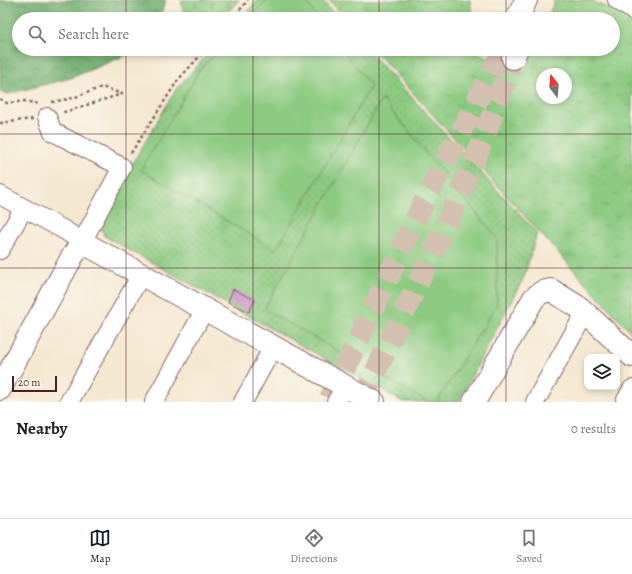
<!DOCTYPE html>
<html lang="en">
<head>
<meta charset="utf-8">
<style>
  :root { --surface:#fff; --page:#f2f2f2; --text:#202124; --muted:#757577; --line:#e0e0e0; --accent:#111827 }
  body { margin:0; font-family:Alegreya,serif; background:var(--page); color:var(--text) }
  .controls { position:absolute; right:12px; bottom:12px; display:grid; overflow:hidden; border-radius:8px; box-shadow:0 2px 6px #0003 }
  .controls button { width:36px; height:36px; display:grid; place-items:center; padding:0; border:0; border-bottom:1px solid var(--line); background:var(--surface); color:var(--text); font:20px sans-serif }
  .compass { position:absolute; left:536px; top:68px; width:36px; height:36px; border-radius:50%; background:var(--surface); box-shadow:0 2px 6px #0003; rotate:344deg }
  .scale { position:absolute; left:12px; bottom:10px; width:45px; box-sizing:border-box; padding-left:4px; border:2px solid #4a1f2b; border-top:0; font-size:11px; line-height:14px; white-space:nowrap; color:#4a1f2b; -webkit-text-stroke:3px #fbf7ec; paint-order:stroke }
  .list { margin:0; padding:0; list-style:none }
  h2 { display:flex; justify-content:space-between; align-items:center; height:52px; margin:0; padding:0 16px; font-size:17px }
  h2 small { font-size:13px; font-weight:400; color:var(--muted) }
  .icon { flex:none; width:22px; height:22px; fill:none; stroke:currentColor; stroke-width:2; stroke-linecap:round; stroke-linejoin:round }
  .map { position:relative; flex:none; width:632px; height:402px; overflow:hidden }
  .search { position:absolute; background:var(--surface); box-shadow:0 2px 6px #0003; left:12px; right:12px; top:12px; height:44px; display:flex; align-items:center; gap:10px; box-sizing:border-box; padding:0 14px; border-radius:22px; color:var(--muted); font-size:15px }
  .sheet { height:116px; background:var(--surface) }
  nav { display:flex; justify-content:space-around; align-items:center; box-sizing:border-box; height:56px; border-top:1px solid var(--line); background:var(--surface); font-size:11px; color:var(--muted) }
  nav a { display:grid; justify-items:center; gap:2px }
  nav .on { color:var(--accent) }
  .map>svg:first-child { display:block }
</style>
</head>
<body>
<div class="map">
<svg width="632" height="402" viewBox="0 0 632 402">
  <defs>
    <pattern id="grass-tufts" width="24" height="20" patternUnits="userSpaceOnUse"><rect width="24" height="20" fill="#8cca81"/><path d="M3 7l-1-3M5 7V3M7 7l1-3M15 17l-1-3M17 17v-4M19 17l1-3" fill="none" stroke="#7aad70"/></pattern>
    <pattern id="forest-crowns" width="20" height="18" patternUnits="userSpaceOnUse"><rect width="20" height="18" fill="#71ae6f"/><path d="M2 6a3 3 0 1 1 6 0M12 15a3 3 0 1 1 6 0" fill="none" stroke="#5f8d5b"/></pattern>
    <pattern id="cemetery-stones" width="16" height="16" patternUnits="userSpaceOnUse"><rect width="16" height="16" fill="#8cca81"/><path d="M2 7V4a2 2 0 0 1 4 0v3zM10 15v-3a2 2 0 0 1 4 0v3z" fill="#7aad70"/></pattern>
    <pattern id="park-dots" width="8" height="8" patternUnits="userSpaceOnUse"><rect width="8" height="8" fill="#8cca81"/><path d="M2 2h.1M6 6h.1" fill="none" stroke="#7aad70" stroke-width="1.8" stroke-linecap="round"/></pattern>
    <pattern id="building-back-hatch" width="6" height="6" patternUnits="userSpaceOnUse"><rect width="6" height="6" fill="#ca8cc8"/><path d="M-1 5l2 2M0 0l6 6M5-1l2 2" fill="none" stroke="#a672a3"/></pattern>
  </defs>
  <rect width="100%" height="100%" fill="#fbf7ec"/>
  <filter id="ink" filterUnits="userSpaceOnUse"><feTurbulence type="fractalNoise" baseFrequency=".025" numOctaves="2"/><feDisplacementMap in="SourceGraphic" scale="8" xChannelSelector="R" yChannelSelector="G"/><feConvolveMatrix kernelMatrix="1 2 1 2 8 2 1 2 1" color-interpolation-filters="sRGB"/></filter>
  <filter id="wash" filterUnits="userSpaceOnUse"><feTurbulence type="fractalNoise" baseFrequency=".012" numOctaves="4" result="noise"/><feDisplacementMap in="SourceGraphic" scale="16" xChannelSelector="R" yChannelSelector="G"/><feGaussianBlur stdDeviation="0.9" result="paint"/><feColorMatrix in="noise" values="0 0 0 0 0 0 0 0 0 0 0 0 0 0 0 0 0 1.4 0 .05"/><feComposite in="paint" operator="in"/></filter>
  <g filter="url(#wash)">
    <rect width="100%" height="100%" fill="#f5e8d1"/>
    <path fill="url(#grass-tufts)" stroke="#6b7456" fill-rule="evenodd" d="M 329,0 L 470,0 L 472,19 L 346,19 Z
      M 555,0 L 593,0 L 595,3 L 632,16 L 632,334 L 373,49 L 476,49 L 476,53 L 524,73 L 534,49 L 613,49 L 613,19 L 547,19 ZM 542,74 L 566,74 L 566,98 L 542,98 Z"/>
    <path fill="url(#forest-crowns)" stroke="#5e664d" d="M 0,0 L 166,0 L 159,19 L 19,19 L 19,49 L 141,49 L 71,78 L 7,94 L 0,92 Z"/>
    <path fill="url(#cemetery-stones)" stroke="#6b7456" d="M 181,0 L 239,0 L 221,19 L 185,19 Z"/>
    <path fill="url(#park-dots)" stroke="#6b7456" d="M 258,0 L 322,0 L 339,19 L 240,19 Z
      M 213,49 L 367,49 L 537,233 L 524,277 L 458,402 L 403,402 L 104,236 L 99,221 L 176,89 Z"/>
    <path fill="#8cca81" stroke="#6b7456" d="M 267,0 L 304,0 L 319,19 L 249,19 Z
      M 220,49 L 342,49 L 371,86 L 276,250 L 141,170 L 199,71 Z
      M 382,99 L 497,238 L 497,304 L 437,402 L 428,402 L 264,309 Z"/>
    <g id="blocks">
      <path fill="url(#building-back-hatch)" d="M 233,289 L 255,300 L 249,312 L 228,302 Z"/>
    </g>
  </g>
  <g filter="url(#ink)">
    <use href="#blocks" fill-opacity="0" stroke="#866565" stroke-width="1"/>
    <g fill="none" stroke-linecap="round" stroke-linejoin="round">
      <path stroke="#d3c0b0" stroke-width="22" stroke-dasharray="22 11" stroke-linecap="butt" d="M 330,399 L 423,204 L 502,53
        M 361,402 L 445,227 L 484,138 L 513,58"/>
      <defs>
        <path id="minor" d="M 617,0 L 632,10
          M 0,195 L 66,231 L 82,242 L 122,167 L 53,132 L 47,117
          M 0,250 L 24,208
          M 69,402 L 141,275
          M 154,402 L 205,309
          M 243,402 L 273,347
          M 336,402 L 345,386
          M 535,402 L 585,313
          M 625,402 L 632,389"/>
        <path id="tertiary" d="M 0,389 L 72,257 L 82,242 L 374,402
          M 474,402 L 534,298 L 542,292 L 551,290 L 580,308 L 632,356"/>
        <path id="motorway" d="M 517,19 L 526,0
          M 513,58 L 517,49"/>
      </defs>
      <use href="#minor" stroke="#866565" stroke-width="20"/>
      <use href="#tertiary" stroke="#866565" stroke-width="24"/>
      <use href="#motorway" stroke="#866565" stroke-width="24"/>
      <path stroke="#866565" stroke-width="2.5" stroke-dasharray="3 3" stroke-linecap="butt" d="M 232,19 L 248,0
        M 0,99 L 7,103 L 25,101 L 39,104
        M 52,102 L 73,98 L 102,87 L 122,94 L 61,113
        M 0,123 L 33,119
        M 131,153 L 178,80 L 206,49"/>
      <use href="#minor" stroke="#fff" stroke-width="18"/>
      <use href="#tertiary" stroke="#fff" stroke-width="22"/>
      <use href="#motorway" stroke="#fff" stroke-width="22"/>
    </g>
  </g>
  <path fill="none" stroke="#4a1f2b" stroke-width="1" stroke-opacity="0.55" d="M 126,0 L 126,19M 253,0 L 253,19M 379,0 L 379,19M 506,0 L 506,19M 126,49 L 126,402M 253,49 L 253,402M 379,49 L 379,402M 506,49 L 506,402M 0,134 L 632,134M 0,268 L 632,268"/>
</svg>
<div class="controls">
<button><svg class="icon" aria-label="layers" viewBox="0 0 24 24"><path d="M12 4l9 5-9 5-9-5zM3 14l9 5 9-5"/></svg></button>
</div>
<svg class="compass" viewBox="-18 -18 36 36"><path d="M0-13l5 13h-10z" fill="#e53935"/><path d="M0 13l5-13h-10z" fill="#757577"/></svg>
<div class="scale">20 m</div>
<div class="search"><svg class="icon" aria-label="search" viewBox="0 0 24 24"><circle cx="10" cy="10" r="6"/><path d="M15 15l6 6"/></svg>Search here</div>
</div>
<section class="sheet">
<h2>Nearby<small>0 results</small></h2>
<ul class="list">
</ul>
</section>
<nav>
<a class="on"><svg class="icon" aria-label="map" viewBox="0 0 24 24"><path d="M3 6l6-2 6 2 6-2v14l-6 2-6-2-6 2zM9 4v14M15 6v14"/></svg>Map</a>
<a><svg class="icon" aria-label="directions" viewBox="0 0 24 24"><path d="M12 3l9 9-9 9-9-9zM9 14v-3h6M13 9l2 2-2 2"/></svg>Directions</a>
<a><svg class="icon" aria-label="saved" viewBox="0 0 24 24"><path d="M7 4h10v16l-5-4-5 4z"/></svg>Saved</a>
</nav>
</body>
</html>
